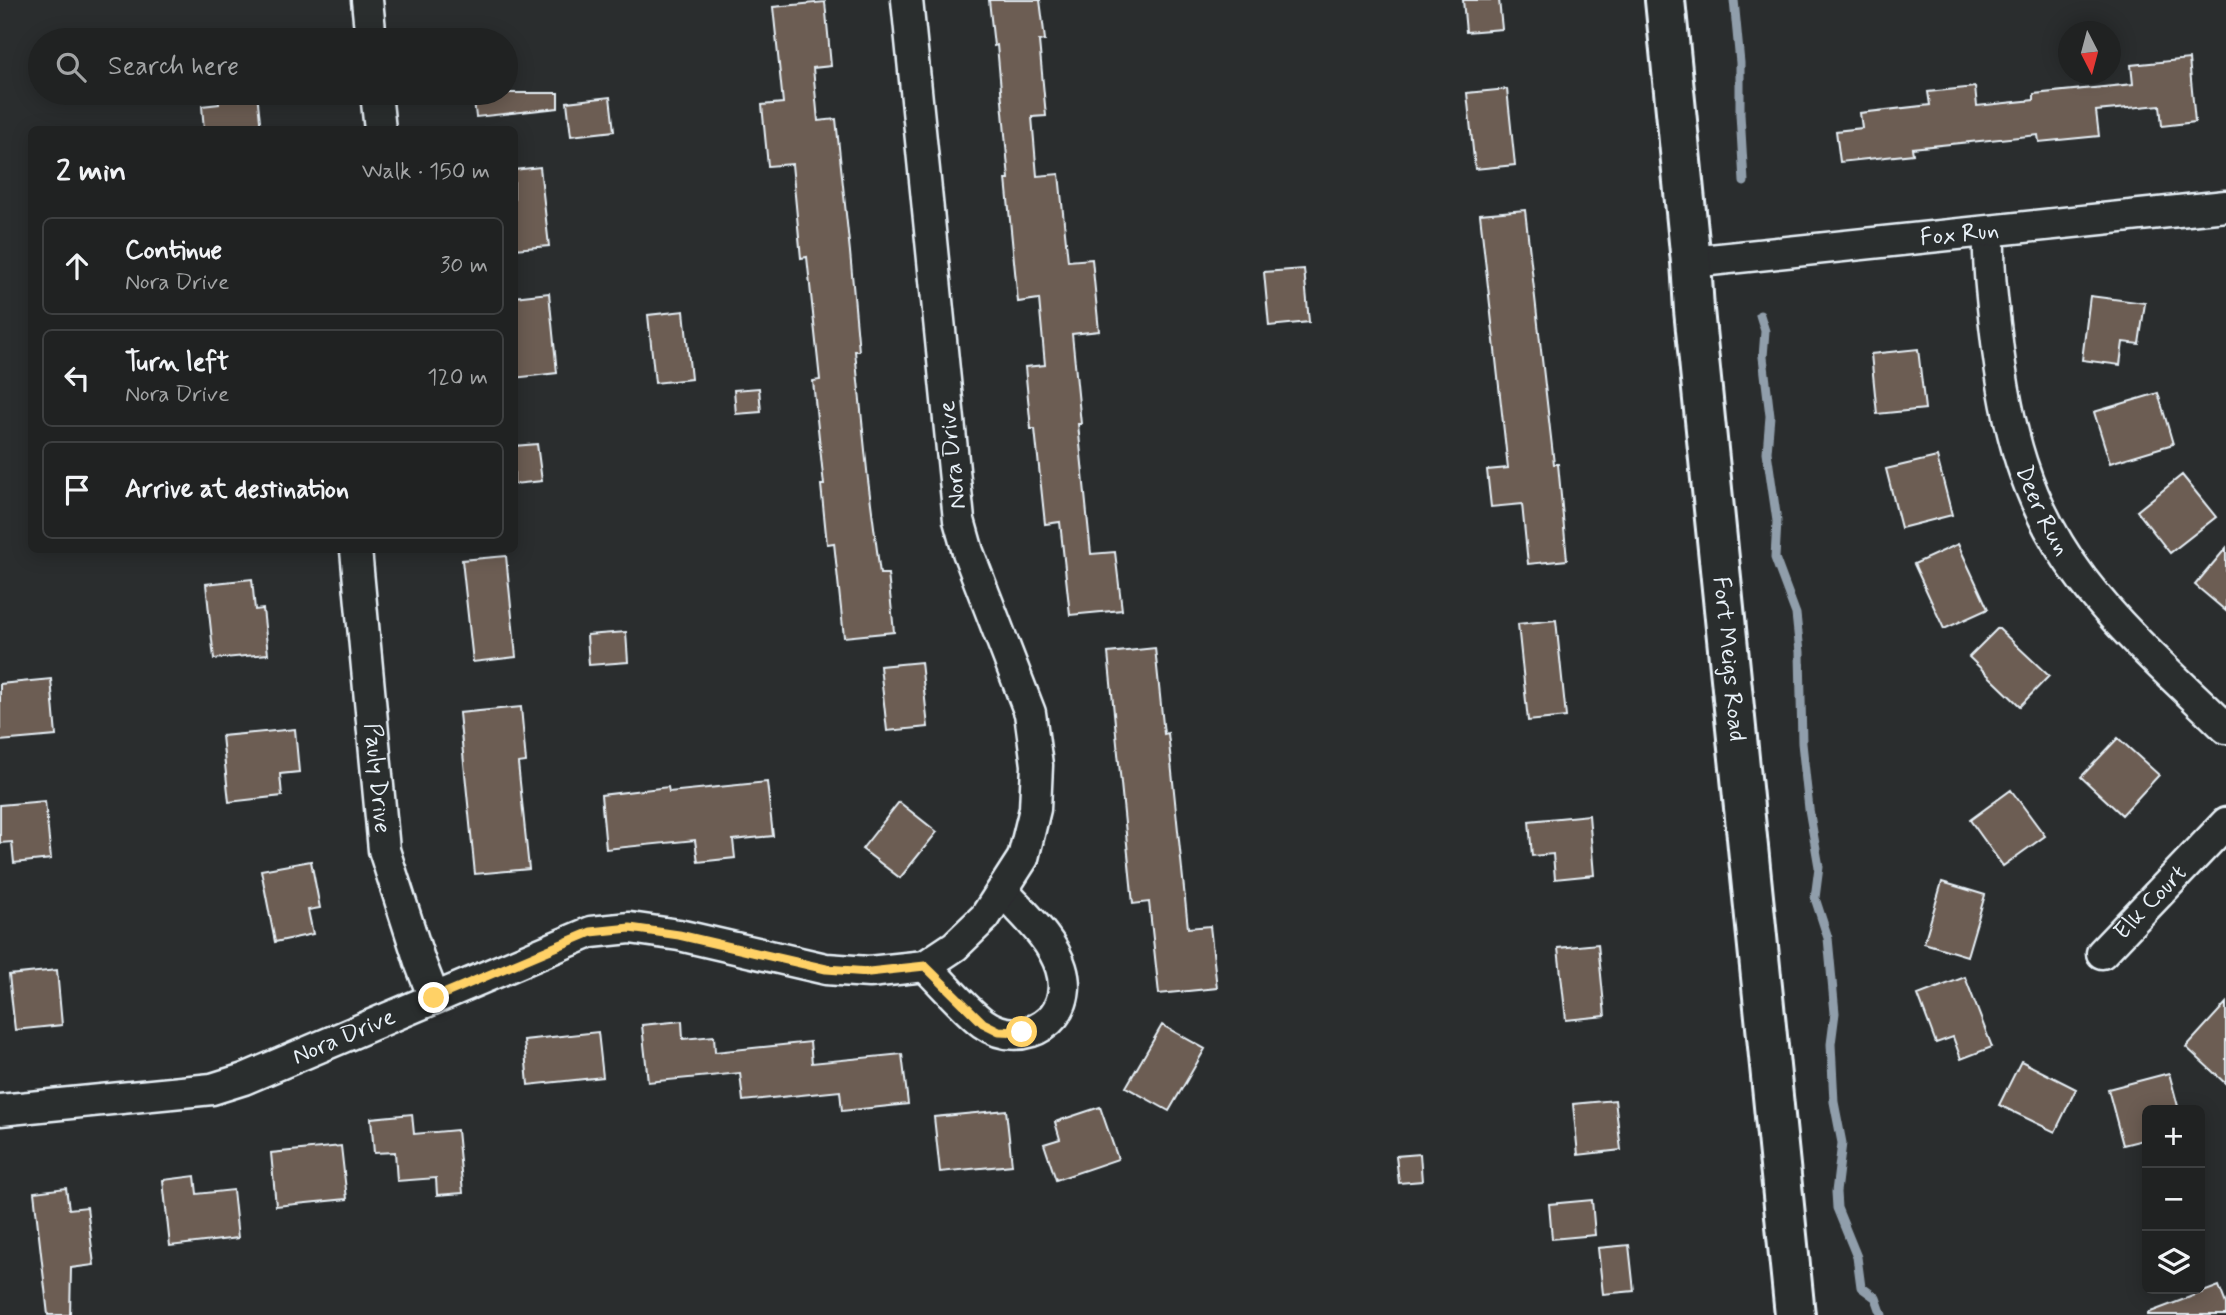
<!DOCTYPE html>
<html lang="en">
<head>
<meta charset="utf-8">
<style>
  :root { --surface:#202222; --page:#282a2a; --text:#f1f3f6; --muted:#a2a4a5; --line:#3d3f40 }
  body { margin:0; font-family:Mynerve,sans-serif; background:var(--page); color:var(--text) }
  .controls { position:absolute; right:21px; bottom:21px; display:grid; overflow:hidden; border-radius:10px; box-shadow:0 4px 18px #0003 }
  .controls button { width:63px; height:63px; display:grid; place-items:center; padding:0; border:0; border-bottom:2px solid var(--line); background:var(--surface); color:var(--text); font:35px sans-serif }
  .compass { position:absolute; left:2058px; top:21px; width:63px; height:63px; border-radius:50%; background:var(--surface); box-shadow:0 4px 18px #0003; rotate:174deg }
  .stop { position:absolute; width:21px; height:21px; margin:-16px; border:5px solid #ffd166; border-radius:50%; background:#fff }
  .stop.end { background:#ffd166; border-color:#fff; box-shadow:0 2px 7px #0008 }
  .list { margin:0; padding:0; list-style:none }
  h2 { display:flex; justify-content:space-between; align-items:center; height:91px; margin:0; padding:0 28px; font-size:30px }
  h2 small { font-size:23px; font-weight:400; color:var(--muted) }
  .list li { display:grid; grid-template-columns:46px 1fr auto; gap:21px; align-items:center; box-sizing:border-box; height:98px; margin:0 14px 14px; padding:0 14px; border:2px solid var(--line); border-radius:10px }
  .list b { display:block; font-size:26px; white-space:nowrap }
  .list p { margin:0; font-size:23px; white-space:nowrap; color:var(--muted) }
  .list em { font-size:23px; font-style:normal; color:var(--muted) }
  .icon { flex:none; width:38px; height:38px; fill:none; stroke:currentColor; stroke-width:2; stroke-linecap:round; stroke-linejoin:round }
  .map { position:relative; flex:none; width:2226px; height:1315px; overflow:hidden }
  .search { position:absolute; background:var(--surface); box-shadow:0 4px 18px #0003; left:28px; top:28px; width:490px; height:77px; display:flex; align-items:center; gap:18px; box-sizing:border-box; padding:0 24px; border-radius:38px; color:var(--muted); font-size:26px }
  .panel { position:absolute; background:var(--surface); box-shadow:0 4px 18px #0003; left:28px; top:126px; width:490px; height:427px; border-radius:10px }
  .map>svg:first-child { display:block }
</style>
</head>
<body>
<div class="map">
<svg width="2226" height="1315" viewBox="0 0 2226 1315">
  <rect width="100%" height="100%" fill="#2a2d2e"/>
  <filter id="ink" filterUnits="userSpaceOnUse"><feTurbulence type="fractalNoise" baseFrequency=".0143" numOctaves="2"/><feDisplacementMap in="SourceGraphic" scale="14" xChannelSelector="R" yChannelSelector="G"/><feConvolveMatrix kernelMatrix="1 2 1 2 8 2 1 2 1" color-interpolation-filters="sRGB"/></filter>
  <g filter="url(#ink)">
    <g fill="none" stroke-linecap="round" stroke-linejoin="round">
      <path stroke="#909eab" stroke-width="9" d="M 1734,0 L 1740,63 L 1740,114 L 1744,182
        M 1760,315 L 1765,331 L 1763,357 L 1770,416 L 1767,452 L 1777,521 L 1775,558 L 1796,614 L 1800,652 L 1802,743 L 1809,809 L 1819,867 L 1815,898 L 1828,938 L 1835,1013 L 1831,1044 L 1834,1102 L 1842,1143 L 1836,1192 L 1837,1208 L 1857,1257 L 1861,1287 L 1876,1298 L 1882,1315"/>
    </g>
    <path fill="#6c5d52" stroke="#e8f1f8" stroke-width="2" d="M 989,0 L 1040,0 L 1045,40 L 1039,41 L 1046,116 L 1032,117 L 1037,176 L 1059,174 L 1068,261 L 1092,259 L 1099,331 L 1072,334 L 1081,424 L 1078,424 L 1091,554 L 1115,552 L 1122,610 L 1070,615 L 1060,522 L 1045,524 L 1035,429 L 1031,429 L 1025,367 L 1045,365 L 1039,299 L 1018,302 L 1006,179 L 1009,179 L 997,45 L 994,46 Z
      M 1463,0 L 1499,0 L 1502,29 L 1466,32 Z
      M 825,2 L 831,66 L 813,68 L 818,121 L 836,119 L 850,252 L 859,351 L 855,351 L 868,480 L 880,574 L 888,574 L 894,632 L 844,637 L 834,543 L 827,544 L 821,485 L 824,485 L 813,381 L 820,380 L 807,257 L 801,258 L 792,164 L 768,166 L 762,105 L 783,103 L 773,7 Z
      M 2189,59 L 2195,122 L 2162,126 L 2160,105 L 2096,111 L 2099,136 L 2039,142 L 2038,135 L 1912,148 L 1913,154 L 1840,162 L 1836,131 L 1862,128 L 1860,113 L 1930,105 L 1928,92 L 1975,87 L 1977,106 L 2034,100 L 2034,94 L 2133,84 L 2131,65 Z
      M 1507,89 L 1515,165 L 1475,169 L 1467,93 Z
      M 218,93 L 257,93 L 261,130 L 204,130 L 202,106 L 219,104 Z
      M 473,93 L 558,93 L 558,108 L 476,117 Z
      M 610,97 L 614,131 L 571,136 L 567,102 Z
      M 540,167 L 549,246 L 514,249 L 514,170 Z
      M 1525,210 L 1554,464 L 1558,464 L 1567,560 L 1528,564 L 1522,504 L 1491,507 L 1487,470 L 1508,468 L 1480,214 Z
      M 1304,269 L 1309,322 L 1269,326 L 1264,272 Z
      M 549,293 L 557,373 L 514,378 L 514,297 Z
      M 2090,296 L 2145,303 L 2139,344 L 2123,342 L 2120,365 L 2082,360 Z
      M 684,311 L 691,379 L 655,383 L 648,315 Z
      M 1918,349 L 1925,409 L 1877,414 L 1871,354 Z
      M 759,388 L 761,412 L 736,414 L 734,390 Z
      M 2158,393 L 2173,444 L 2110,463 L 2094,412 Z
      M 537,444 L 542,481 L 514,484 L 514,446 Z
      M 1937,457 L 1952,515 L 1901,528 L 1886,469 Z
      M 2182,475 L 2216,517 L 2170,553 L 2137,511 Z
      M 1958,544 L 1988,609 L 1944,629 L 1914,564 Z
      M 2226,548 L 2226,611 L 2195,585 Z
      M 506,556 L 516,657 L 473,662 L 462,560 Z
      M 252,579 L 255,610 L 263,609 L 268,654 L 214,659 L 206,584 Z
      M 1556,620 L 1566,717 L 1528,721 L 1518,624 Z
      M 1998,628 L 2049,676 L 2020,706 L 1969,657 Z
      M 626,632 L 628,662 L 589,665 L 587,635 Z
      M 1155,648 L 1164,734 L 1168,733 L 1188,928 L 1210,926 L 1217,988 L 1159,994 L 1149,902 L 1133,904 L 1108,653 Z
      M 921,662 L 928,727 L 887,731 L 880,666 Z
      M 51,679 L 56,736 L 0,741 L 0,684 Z
      M 521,707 L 526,762 L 518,763 L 529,869 L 475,874 L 459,713 Z
      M 295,729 L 299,772 L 280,774 L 282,796 L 229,802 L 222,736 Z
      M 2118,738 L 2159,775 L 2122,815 L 2081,777 Z
      M 767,782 L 773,836 L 733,840 L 735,858 L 698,862 L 695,840 L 606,849 L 601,795 L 668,787 L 669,792 Z
      M 2011,790 L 2045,836 L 2003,866 L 1970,820 Z
      M 45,801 L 51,859 L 14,863 L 12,842 L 0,843 L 0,805 Z
      M 899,802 L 937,832 L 900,878 L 862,849 Z
      M 1589,815 L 1594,875 L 1555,879 L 1553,854 L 1532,856 L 1529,821 Z
      M 311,861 L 320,908 L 308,910 L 313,934 L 275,942 L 261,870 Z
      M 1942,882 L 1985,895 L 1967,956 L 1924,943 Z
      M 1598,944 L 1605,1016 L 1566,1020 L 1558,948 Z
      M 57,970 L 62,1025 L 15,1030 L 9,975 Z
      M 1965,977 L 1992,1047 L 1961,1059 L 1953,1037 L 1936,1043 L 1918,995 Z
      M 2226,1003 L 2226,1084 L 2186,1047 Z
      M 682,1021 L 683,1039 L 714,1036 L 715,1052 L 810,1042 L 812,1063 L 902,1054 L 908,1104 L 842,1111 L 840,1091 L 743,1101 L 740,1073 L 648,1082 L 642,1025 Z
      M 1162,1025 L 1205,1049 L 1169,1111 L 1126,1087 Z
      M 598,1032 L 603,1077 L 528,1085 L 524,1040 Z
      M 2021,1061 L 2076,1089 L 2055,1132 L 1999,1105 Z
      M 2169,1073 L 2179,1110 L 2147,1110 L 2147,1139 L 2123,1145 L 2108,1089 Z
      M 1615,1100 L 1621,1150 L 1578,1155 L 1573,1104 Z
      M 1100,1107 L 1118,1159 L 1056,1180 L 1044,1144 L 1060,1139 L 1055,1122 Z
      M 1006,1110 L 1012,1165 L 940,1172 L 934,1117 Z
      M 412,1114 L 414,1134 L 457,1130 L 463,1193 L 437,1195 L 436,1178 L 397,1181 L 395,1152 L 374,1153 L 371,1118 Z
      M 341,1146 L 347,1199 L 276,1206 L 271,1153 Z
      M 1420,1154 L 1422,1181 L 1399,1183 L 1396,1156 Z
      M 195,1176 L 197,1194 L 233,1190 L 238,1238 L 170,1246 L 163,1180 Z
      M 66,1188 L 69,1209 L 87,1207 L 94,1265 L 71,1268 L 70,1315 L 48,1315 L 34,1192 Z
      M 1592,1200 L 1595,1235 L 1552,1239 L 1549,1204 Z
      M 1629,1245 L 1634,1291 L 1603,1294 L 1598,1248 Z
      M 2219,1286 L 2226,1304 L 2226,1315 L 2148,1315 L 2148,1313 Z"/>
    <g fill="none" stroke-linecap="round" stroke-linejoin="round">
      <defs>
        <g id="street">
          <path d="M 367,0 L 371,40"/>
          <path d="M 376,93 L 380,130"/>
          <path id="s1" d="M 1989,233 C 1988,266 1992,299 1996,333 C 2006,425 2025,504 2082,579 C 2124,634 2177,680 2226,728"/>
          <path id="s2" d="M 1691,262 L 2226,206"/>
          <path id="s3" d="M 356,550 L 384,850 L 420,962 L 434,998"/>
          <path id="s4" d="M 2102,953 L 2226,823"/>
          <path d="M 925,966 C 943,983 963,1008 983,1023 C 1023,1052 1077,1019 1061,968 C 1052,938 1023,914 1003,891"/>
          <path id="s5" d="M 0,1110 L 212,1089 L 244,1079 L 591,932 L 630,928 L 679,935 L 826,969 L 869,972 L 925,966 L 955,946 L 985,917 L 1023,858 L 1035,809 L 1037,765 L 1030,713 L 968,552 L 959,520 L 907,0"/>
        </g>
        <g id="secondary">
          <path id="s6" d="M 1665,0 L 1691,262 L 1694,310 L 1795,1315"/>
        </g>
      </defs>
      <use href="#street" stroke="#e8f1f8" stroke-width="35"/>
      <use href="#secondary" stroke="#e8f1f8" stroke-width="44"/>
      <use href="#street" stroke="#2a2d2e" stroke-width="30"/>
      <use href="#secondary" stroke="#2a2d2e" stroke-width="38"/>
    </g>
  </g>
  <g fill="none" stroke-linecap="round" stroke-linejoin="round" filter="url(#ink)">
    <path stroke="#ffd166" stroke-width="9" d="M 434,998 L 591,932 L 630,928 L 679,935 L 826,969 L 869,972 L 925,966 L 983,1023 L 999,1031 L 1022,1032"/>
  </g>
  <g text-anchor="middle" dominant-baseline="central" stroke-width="5" stroke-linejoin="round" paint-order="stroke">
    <g font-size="24" fill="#e8f1f8" stroke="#2a2d2e">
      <text stroke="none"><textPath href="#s2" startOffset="270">Fox Run</textPath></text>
      <text transform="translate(953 455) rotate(-96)">Nora Drive</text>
      <text stroke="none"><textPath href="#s1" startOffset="285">Deer Run</textPath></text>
      <text stroke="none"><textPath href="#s6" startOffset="662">Fort Meigs Road</textPath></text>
      <text stroke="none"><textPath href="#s3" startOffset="229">Pauly Drive</textPath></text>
      <text stroke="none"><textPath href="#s4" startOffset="70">Elk Court</textPath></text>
      <text stroke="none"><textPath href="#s5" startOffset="355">Nora Drive</textPath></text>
    </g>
  </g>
</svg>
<div class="controls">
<button>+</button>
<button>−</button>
<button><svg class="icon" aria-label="layers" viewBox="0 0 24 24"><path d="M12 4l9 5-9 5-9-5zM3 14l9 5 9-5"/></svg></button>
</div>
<svg class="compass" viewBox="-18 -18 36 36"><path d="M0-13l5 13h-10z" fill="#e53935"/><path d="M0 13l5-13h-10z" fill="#a2a4a5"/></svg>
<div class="stop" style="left:1022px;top:1032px"></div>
<div class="stop end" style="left:434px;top:998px"></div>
<div class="search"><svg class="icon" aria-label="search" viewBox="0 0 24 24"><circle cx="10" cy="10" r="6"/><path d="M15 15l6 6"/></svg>Search here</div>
<section class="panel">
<h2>2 min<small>Walk · 150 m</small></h2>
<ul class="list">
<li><svg class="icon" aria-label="ahead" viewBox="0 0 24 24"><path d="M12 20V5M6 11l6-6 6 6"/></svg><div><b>Continue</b><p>Nora Drive</p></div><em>30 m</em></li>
<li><svg class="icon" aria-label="left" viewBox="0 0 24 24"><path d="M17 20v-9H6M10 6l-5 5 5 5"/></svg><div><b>Turn left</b><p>Nora Drive</p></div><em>120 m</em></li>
<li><svg class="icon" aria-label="arrive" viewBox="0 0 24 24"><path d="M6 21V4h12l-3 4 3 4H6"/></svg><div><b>Arrive at destination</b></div></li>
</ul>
</section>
</div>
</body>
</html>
